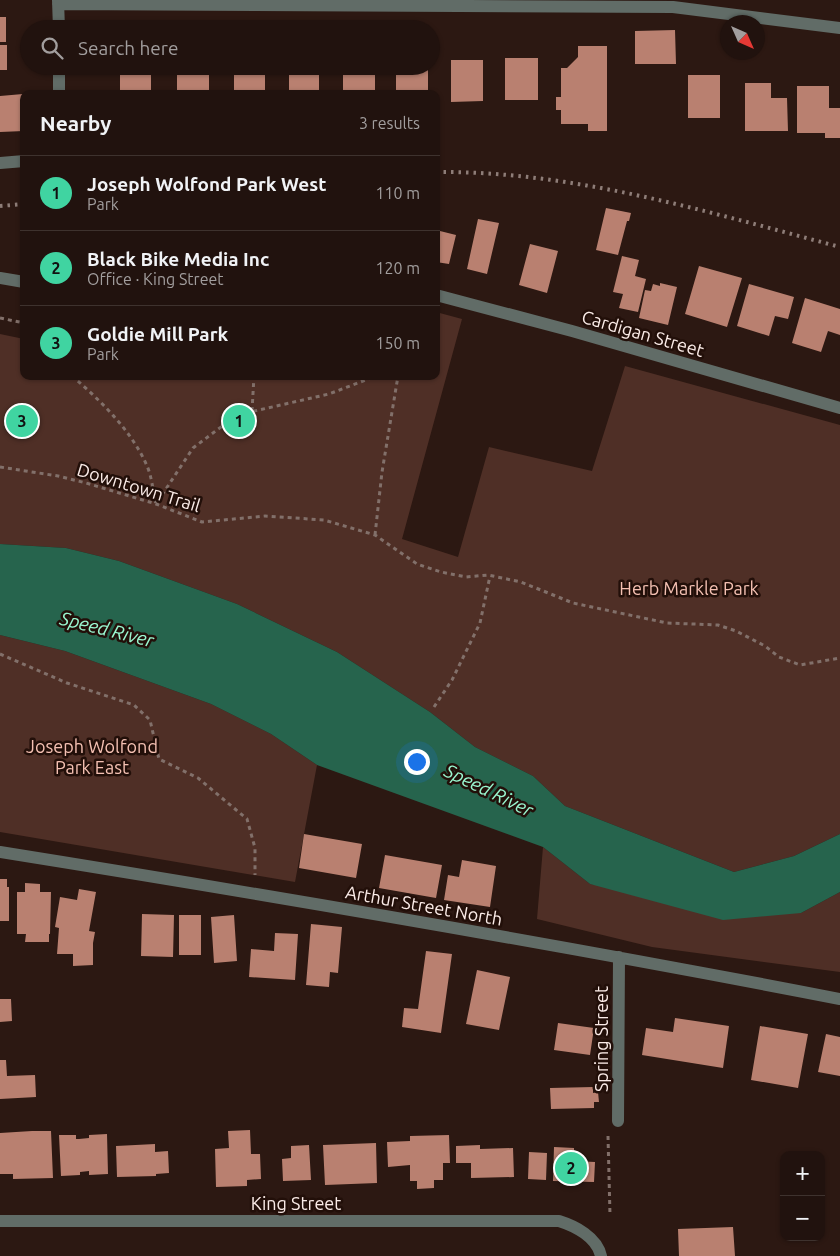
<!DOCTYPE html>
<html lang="en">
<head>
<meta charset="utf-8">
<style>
  :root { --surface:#21120e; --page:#291b17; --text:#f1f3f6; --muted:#a29e9e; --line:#3e322e; --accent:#40d4a1 }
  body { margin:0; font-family:Ubuntu,sans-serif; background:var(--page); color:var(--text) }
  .controls { position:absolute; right:15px; bottom:15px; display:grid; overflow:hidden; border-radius:10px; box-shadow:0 1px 4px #0004 }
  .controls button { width:45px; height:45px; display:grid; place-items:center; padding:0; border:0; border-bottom:1px solid var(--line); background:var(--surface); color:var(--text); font:25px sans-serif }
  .compass { position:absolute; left:720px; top:15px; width:45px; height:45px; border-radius:50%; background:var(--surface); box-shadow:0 1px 4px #0004; rotate:135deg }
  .you { position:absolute; left:416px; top:761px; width:18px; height:18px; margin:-12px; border:4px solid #fff; border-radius:50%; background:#1a73e8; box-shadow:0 0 0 8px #1a73e833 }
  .badge { display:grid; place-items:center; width:32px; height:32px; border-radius:50%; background:var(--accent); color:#111; font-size:16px; font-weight:700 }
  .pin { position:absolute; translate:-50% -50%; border:2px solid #fff; box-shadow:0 1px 5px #0006 }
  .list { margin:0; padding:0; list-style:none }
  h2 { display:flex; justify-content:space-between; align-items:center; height:65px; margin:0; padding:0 20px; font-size:21px }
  h2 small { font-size:16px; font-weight:400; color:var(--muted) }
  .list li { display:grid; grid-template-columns:32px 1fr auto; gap:15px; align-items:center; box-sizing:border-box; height:75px; padding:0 20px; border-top:1px solid var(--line) }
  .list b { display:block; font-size:19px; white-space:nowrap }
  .list p { margin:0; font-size:16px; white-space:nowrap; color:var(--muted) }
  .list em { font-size:16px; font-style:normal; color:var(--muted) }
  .icon { flex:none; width:28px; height:28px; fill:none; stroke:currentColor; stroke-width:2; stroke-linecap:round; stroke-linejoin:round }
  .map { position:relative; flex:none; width:840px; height:1256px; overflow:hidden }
  .search { position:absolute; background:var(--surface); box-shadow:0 1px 4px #0004; left:20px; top:20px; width:420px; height:55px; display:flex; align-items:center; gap:12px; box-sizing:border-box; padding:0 18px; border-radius:28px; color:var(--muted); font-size:19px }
  .panel { position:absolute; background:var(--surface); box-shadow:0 1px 4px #0004; left:20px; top:90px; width:420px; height:290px; border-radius:10px }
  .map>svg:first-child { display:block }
</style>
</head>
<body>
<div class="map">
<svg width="840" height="1256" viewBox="0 0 840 1256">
  <rect width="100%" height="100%" fill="#2c1812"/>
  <path fill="#4f2f26" d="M 436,312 L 462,319 L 402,539 L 458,557 L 489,447 L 592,471 L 625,366 L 840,425 L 840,834 L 794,856 L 734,872 L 565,806 L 533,776 L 475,747 L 430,712 L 337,652 L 237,604 L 119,561 L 66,548 L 0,544 L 0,334 L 24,339 L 24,376 L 436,376 Z
    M 0,635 L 65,651 L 211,704 L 271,734 L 317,765 L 295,882 L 0,832 Z
    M 543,847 L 590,884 L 801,913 L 840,892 L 840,972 L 652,947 L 537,919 Z"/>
  <path fill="#26644d" d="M 0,544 L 66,548 L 119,561 L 237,604 L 337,652 L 430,712 L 475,747 L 533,776 L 565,806 L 734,872 L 794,856 L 840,834 L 840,892 L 801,913 L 723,920 L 590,884 L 543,847 L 317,765 L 271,734 L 211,704 L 65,651 L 0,635 Z"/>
  <path fill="#b98070" d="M 0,17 L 6,17 L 6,42 L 0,42 Z
    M 675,30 L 676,64 L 635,64 L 635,31 Z
    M 0,45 L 7,45 L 7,70 L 0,70 Z
    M 578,46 L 607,46 L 607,131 L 588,131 L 588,124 L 561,124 L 561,110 L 556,110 L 556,97 L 561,97 L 561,68 L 567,68 L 578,57 Z
    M 505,58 L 538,58 L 538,100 L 505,100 Z
    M 451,60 L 483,60 L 483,101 L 451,102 Z
    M 120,66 L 151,66 L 151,94 L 120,94 Z
    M 177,66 L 209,66 L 209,94 L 177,94 Z
    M 234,66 L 265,66 L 265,94 L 234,94 Z
    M 289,66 L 319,66 L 319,94 L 289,94 Z
    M 343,66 L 375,66 L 375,94 L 343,94 Z
    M 396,66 L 428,66 L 428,94 L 396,94 Z
    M 688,75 L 720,75 L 720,118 L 688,118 Z
    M 745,83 L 771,83 L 771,98 L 787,98 L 788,131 L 745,131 Z
    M 797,86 L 829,86 L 829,108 L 840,108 L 840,138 L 825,138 L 825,133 L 797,133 Z
    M 23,94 L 24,131 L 0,132 L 0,96 Z
    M 606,208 L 631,213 L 629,221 L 627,221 L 618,255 L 596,250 Z
    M 478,219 L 499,223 L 487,274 L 467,269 Z
    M 436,230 L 456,235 L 449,264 L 436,262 Z
    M 530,244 L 558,251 L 547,293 L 519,285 Z
    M 622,256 L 639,260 L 635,276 L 646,279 L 638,312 L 619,308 L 623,294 L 613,292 Z
    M 699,266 L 742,278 L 727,327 L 685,314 Z
    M 660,283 L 677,287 L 668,325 L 639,318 L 645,290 L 651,291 L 653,284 L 660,286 Z
    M 749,284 L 794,297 L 788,319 L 775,316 L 769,336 L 737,326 Z
    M 805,298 L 840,309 L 840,335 L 828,331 L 821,352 L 792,343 Z
    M 304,834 L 362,844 L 356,878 L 299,868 Z
    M 385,855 L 442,865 L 436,898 L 379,888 Z
    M 462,860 L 496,866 L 490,907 L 444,900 L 448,875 L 459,877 Z
    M 0,879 L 7,879 L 7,887 L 9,887 L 9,921 L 0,921 Z
    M 25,883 L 40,884 L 40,892 L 51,892 L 50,934 L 49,934 L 49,942 L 25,942 L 26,934 L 17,934 L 17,892 L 25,892 Z
    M 79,889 L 96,892 L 89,931 L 95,932 L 93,943 L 93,965 L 73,966 L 73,954 L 57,954 L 59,928 L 55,927 L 60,897 L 77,900 Z
    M 142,914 L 174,915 L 173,957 L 141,956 Z
    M 179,915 L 201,915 L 201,955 L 179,955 Z
    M 234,915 L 237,961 L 214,963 L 211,917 Z
    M 311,924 L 342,927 L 338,973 L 330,972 L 329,987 L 306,985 Z
    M 275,933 L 298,934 L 295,980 L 249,977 L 251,949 L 274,951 Z
    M 426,951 L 452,954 L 441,1033 L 402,1027 L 404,1008 L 418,1009 Z
    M 477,970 L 510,977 L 499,1030 L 466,1024 Z
    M 0,999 L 11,999 L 12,1021 L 0,1022 Z
    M 675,1018 L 729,1026 L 723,1068 L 642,1055 L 646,1028 L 673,1032 Z
    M 558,1023 L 594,1028 L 590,1055 L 554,1050 Z
    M 760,1026 L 808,1034 L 798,1088 L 751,1080 Z
    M 826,1034 L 840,1037 L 840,1076 L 818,1072 Z
    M 0,1060 L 6,1060 L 7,1076 L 35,1075 L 36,1097 L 0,1099 Z
    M 593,1087 L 593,1093 L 598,1092 L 599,1102 L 594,1102 L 594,1108 L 551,1109 L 550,1088 Z
    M 250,1130 L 251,1154 L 260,1154 L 261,1179 L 247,1180 L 247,1186 L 216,1187 L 215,1149 L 229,1148 L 228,1131 Z
    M 32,1131 L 51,1131 L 53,1178 L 13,1179 L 13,1174 L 0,1174 L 0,1133 Z
    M 107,1134 L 108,1174 L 89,1175 L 89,1171 L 80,1172 L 80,1175 L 61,1176 L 59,1135 L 76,1135 L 76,1139 L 79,1139 L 89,1138 L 89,1135 Z
    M 449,1135 L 450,1163 L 443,1163 L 443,1180 L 434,1180 L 434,1188 L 417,1189 L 417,1181 L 410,1181 L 410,1165 L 388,1167 L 387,1142 L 410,1141 L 410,1136 Z
    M 376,1143 L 377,1183 L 325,1185 L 323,1145 Z
    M 155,1144 L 155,1152 L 168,1151 L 169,1173 L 156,1174 L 156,1176 L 117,1177 L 116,1146 Z
    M 309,1145 L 311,1180 L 283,1181 L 282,1159 L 291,1158 L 291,1146 Z
    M 480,1145 L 480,1149 L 513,1148 L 514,1177 L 471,1178 L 471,1163 L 456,1163 L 456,1146 Z
    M 554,1147 L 574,1148 L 574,1161 L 595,1162 L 594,1182 L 553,1181 Z
    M 529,1152 L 547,1153 L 546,1180 L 528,1179 Z
    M 733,1227 L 735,1256 L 679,1256 L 678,1229 Z"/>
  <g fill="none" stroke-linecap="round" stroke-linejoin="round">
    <path stroke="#82706a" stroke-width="3" stroke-dasharray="4 4" stroke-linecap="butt" d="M 0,318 L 24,323
      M 72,376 C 100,400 132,431 147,466 C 152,477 153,492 156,504 L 193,448 L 237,415 L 329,394 L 376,376
      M 252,411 L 254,376
      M 0,467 L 58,476 L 86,483 L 156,504 L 202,522 L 265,516 L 324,520 L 375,535 L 417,564 L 441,572 L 466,577 L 488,575 L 521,582 L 573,603 L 667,623 L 718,625 L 736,631 L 765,646 L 779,657 L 800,665 L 840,658
      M 375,535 L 382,472 L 398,376
      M 0,654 L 67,683 L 134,705 L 150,720 L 159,759 L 198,778 L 247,819 L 255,848 L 255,875
      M 434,707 L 452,680 L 480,623 L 490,576
      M 608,1136 L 610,1215"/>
    <path stroke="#616c67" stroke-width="12" d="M 58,0 L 59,29
      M 58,4 L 673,7 L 840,28
      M 59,66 L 59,94
      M 0,163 L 24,161
      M 0,278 L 24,282
      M 436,295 L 572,331 L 840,408
      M 0,852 C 281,897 561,945 840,999
      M 618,1121 L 619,957
      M 0,1221 L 559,1221 C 575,1226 597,1237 601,1256"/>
    <path stroke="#8e7d78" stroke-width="4" stroke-dasharray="2.5 5" stroke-linecap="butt" d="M 436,172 C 575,171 708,212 840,247
      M 0,206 L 24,204"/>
  </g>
  <g text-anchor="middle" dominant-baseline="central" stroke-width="5" stroke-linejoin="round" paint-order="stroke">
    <g font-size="18" fill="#fbece8" stroke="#220f09">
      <text transform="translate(643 333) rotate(16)">Cardigan Street</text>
      <text transform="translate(139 487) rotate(17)">Downtown Trail</text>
      <text transform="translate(424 905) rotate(10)">Arthur Street North</text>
      <text transform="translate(601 1039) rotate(-90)">Spring Street</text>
      <text x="296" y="1203">King Street</text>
    </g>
    <g font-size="18" fill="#f4c0b2" stroke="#220f09">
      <text x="689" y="588">Herb Markle Park</text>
      <text x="92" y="746">Joseph Wolfond<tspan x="92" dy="21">Park East</tspan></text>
    </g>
    <g font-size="19" font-style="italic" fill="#9af7d0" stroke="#220f09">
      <text transform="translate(107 629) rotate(14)">Speed River</text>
      <text transform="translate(489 790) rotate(26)">Speed River</text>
    </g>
  </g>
</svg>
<div class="controls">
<button>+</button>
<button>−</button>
</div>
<svg class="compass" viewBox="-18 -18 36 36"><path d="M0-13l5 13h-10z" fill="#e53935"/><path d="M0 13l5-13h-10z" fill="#a29e9e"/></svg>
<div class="you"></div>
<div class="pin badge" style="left:239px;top:421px">1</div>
<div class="pin badge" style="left:571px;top:1168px">2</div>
<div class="pin badge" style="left:22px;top:421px">3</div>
<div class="search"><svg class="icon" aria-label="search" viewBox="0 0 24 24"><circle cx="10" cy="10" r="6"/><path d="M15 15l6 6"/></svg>Search here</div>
<section class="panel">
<h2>Nearby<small>3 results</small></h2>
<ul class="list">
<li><span class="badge">1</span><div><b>Joseph Wolfond Park West</b><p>Park</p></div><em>110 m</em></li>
<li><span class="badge">2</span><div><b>Black Bike Media Inc</b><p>Office · King Street</p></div><em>120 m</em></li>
<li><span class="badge">3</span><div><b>Goldie Mill Park</b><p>Park</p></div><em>150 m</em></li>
</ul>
</section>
</div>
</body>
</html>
